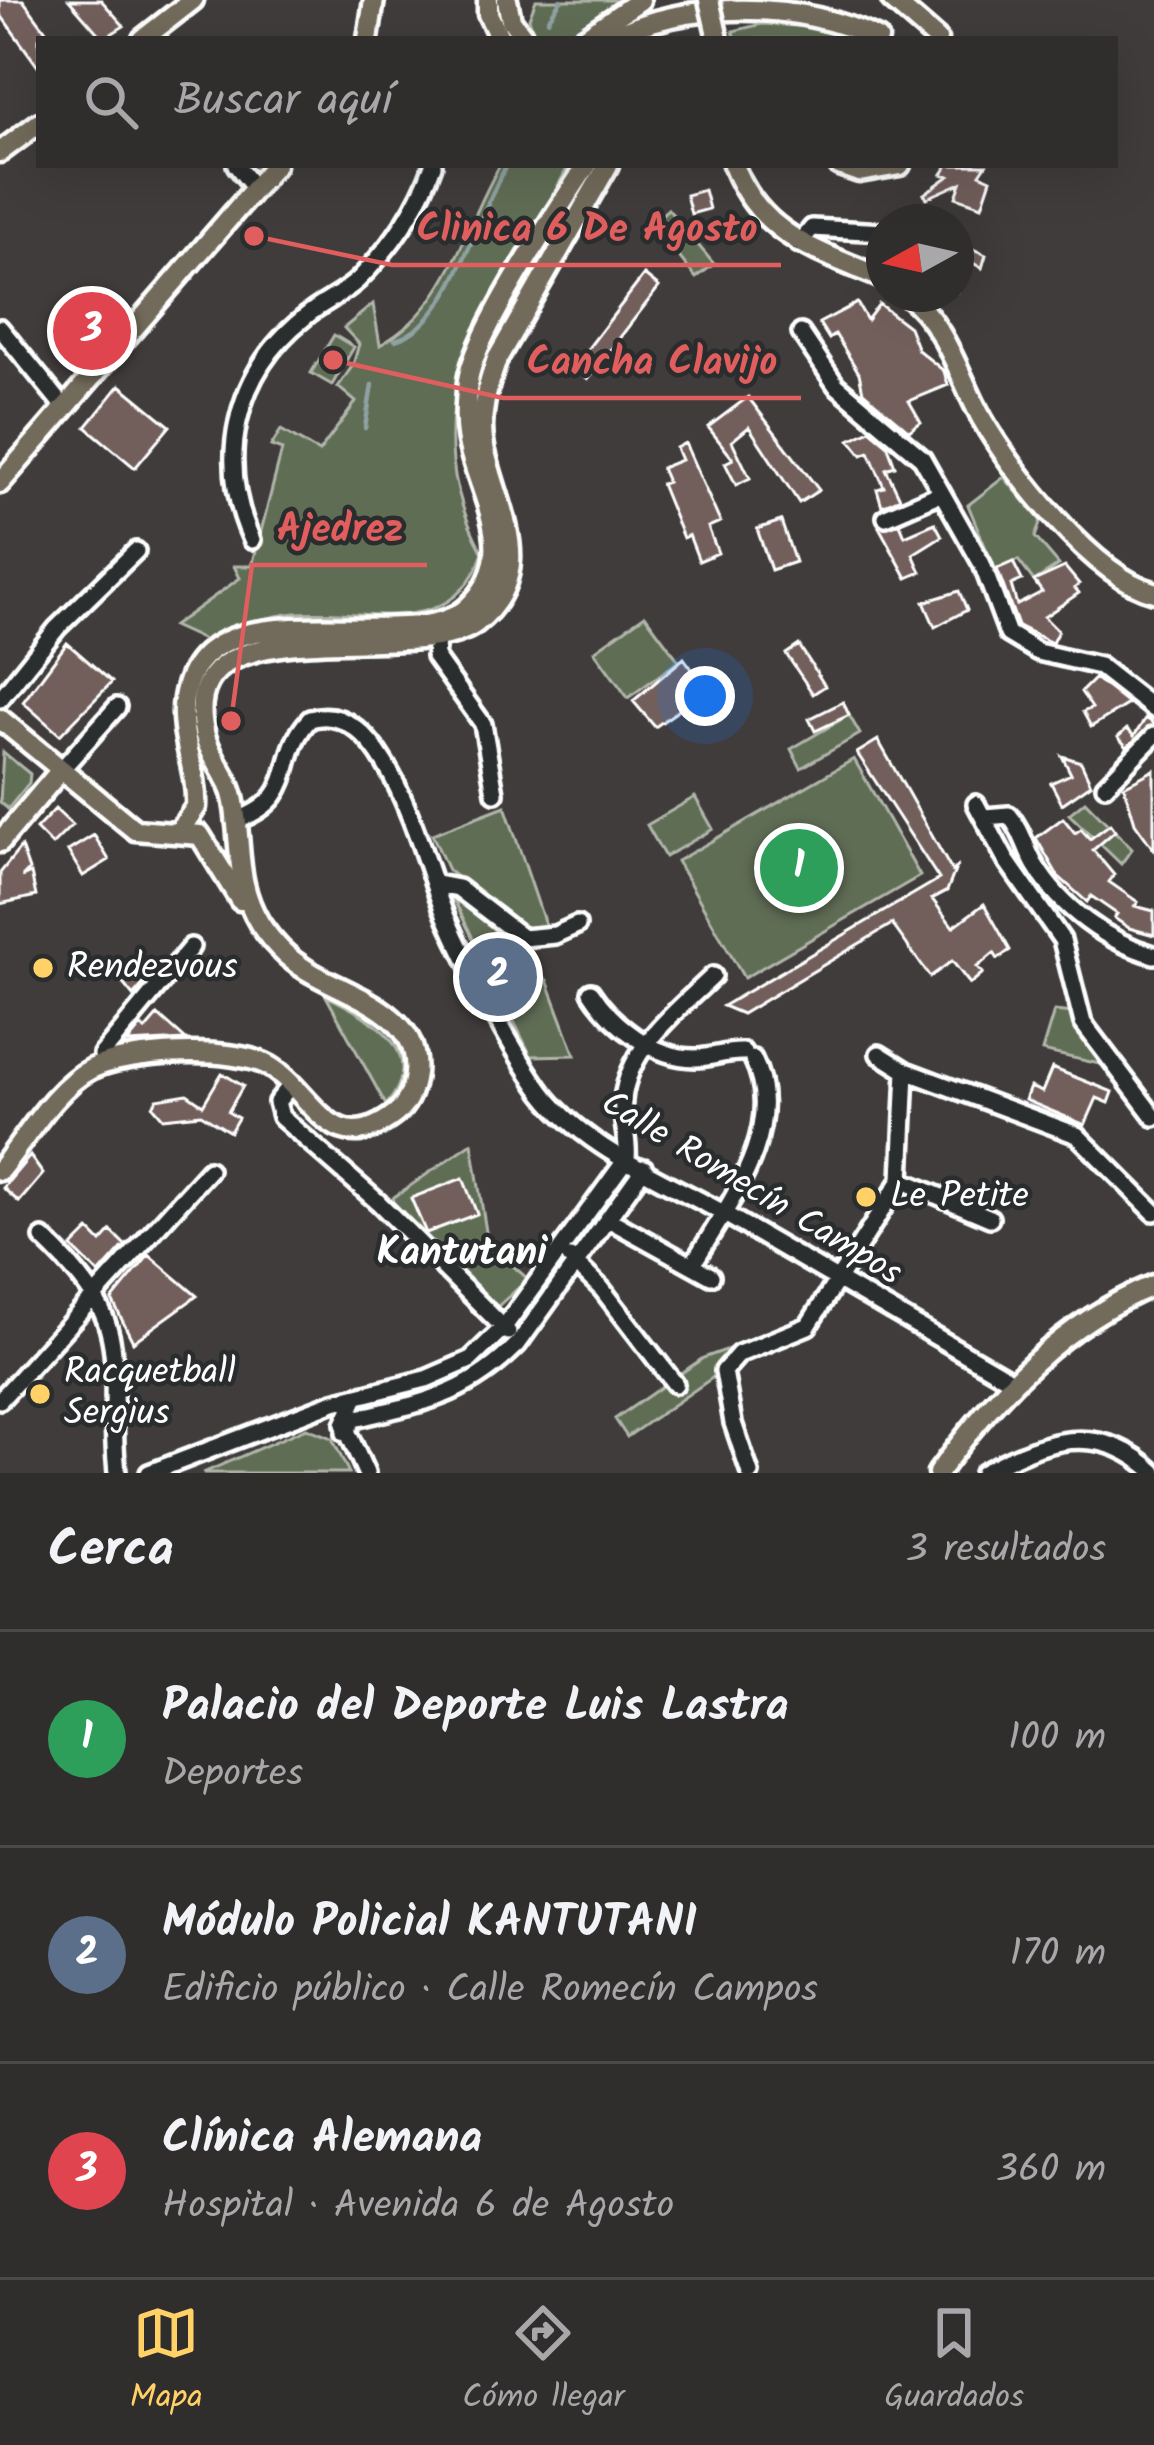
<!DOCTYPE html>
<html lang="es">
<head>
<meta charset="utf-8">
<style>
  :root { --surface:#302d2d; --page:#383535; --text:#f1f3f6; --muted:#a8a8aa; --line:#4b4949; --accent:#ffd166 }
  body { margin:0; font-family:Kalam,sans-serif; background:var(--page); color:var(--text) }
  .compass { position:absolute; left:866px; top:204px; width:108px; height:108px; border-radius:50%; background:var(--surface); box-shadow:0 12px 48px #0002; rotate:262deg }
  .you { position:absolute; left:705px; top:696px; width:42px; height:42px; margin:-30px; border:9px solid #fff; border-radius:50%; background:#1a73e8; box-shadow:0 0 0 18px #1a73e833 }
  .badge { display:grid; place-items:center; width:78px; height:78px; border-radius:50%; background:var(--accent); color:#fff; font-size:39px; font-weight:700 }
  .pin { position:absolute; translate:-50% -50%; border:6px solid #fff; box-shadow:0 3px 12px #0006 }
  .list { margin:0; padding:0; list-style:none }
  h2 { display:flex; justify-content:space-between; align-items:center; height:156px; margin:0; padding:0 48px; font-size:51px }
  h2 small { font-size:39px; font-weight:400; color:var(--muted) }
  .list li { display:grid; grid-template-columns:78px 1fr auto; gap:36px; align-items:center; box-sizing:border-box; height:216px; padding:0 48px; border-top:3px solid var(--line) }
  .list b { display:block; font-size:45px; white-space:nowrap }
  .list p { margin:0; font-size:39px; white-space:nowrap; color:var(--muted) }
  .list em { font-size:39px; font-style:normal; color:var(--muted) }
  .icon { flex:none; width:66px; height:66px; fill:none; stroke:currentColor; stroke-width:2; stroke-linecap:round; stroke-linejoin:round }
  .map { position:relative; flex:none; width:1154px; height:1473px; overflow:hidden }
  .search { position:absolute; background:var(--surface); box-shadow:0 12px 48px #0002; left:36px; right:36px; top:36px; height:132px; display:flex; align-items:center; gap:30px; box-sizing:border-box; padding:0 42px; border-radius:0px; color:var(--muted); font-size:45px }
  .sheet { height:804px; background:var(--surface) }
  nav { display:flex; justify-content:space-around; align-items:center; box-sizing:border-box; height:168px; border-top:3px solid var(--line); background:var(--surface); font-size:33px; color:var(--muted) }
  nav a { display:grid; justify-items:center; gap:6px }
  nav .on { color:var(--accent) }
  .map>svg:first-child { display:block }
</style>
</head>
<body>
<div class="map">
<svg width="1154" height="1473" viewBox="0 0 1154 1473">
  <rect width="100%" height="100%" fill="#403c3c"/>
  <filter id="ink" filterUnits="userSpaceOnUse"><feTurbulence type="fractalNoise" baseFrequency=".00833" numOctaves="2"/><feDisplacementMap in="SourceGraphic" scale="24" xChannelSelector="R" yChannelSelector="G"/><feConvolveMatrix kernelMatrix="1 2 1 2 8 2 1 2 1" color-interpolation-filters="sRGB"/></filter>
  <g filter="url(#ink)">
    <path fill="#606d55" stroke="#b0b6aa" stroke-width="3" d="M 536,0 L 627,0 L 576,39 L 535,39 L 529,18 Z
      M 762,24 L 815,27 L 853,39 L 735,39 L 733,31 Z
      M 500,165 L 569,165 L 462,365 C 444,432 449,492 483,553 C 452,642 371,607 296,613 C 264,616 235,628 206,641 L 173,626 L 240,578 L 234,566 L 252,566 L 282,450 L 271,446 L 281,430 L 319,452 L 356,402 L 338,387 L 353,365 L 359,344 L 344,328 L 373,304 L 380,345 C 451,306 462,230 500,165 Z
      M 668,209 L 714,264 L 696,278 L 652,223 Z
      M 334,335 L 354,347 L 332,385 L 311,373 Z
      M 1004,477 L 1041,521 L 1035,537 L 1059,565 L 1034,581 L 1018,560 L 995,570 L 968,505 Z
      M 645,615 L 679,661 L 628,698 L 594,651 Z
      M 849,715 L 860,734 L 801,768 L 791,749 Z
      M 3,752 L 30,774 L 29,783 L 8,809 L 0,802 Z
      M 854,759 L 920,876 L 744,978 L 677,861 Z
      M 695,797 L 713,829 L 665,857 L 647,825 Z
      M 1085,801 L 1132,849 L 1121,864 L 1069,814 Z
      M 505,806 L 547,930 L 522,931 L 448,870 L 432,834 Z
      M 452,896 L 489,921 L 512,965 L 536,970 L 547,980 L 575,1055 L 531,1056 Z
      M 326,996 C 369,1016 432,1051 386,1105 Z
      M 1054,1011 L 1073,1013 L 1108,1066 L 1042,1051 Z
      M 472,1143 L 488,1244 L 528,1279 L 497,1307 L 390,1206 L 394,1197 Z
      M 771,1334 L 729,1355 L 715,1376 L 627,1437 L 615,1419 L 703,1358 Z
      M 306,1428 L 332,1438 L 349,1473 L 203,1473 Z"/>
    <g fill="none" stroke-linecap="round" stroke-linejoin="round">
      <path stroke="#8fa2a3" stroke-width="4.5" d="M 548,20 L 561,0
        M 395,340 C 453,325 477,212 507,165
        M 365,428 L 372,385"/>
    </g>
    <path fill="#725f5c" stroke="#fff" stroke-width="3" d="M 0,0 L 23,0 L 52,39 L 39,39 L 39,68 L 0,14 Z
      M 69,0 L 101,0 L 124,26 L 103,39 Z
      M 948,165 L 986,165 L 980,174 L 991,179 L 982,206 L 956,197 L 961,183 L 927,198 L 924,194 L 949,176 L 942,174 Z
      M 704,190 L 709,209 L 691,214 L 686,195 Z
      M 956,241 L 986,255 L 982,268 L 971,262 L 956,293 Z
      M 644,275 L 659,287 L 588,379 L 573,368 Z
      M 857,303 L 867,320 L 879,304 L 909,327 L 918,350 L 944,371 L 948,385 L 909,401 L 921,422 L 909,431 L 863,392 L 859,373 L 835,334 L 829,339 L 819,323 Z
      M 120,385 L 170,426 L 135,468 L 86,427 Z
      M 748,397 L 819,490 L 799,503 L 749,427 L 732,441 L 750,478 L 736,485 L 725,463 L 733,459 L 708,427 Z
      M 870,430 L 887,444 L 895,466 L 886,469 L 900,498 L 882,506 L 877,489 L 884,487 L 869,452 L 862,455 L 850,440 Z
      M 685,443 L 720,522 L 708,527 L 718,553 L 699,561 L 689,535 L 683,538 L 661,484 L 667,482 L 661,468 L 681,460 L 676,448 Z
      M 781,521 L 795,562 L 771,570 L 757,529 Z
      M 935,523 L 942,536 L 913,554 L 921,572 L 907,578 L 879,527 L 900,524 L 905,536 Z
      M 1013,562 L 1022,580 L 1011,585 L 1017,605 L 1042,592 L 1034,581 L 1065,567 L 1079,584 L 1075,588 L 1079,593 L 1044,617 L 1058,631 L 1052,643 L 1018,626 L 997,569 Z
      M 959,591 L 967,610 L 935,627 L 924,602 Z
      M 67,643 L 112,682 L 60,735 L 23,702 Z
      M 799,645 L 825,686 L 813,694 L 786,654 Z
      M 684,658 L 717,704 L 698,718 L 689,703 L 655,727 L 633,701 Z
      M 1095,678 L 1128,704 L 1091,727 L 1083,712 L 1092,708 L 1081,692 Z
      M 843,702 L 849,715 L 815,731 L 809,719 Z
      M 1146,718 L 1154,724 L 1127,747 L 1118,737 L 1127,729 L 1134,736 Z
      M 878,740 L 952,871 L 956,868 L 947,891 L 932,899 L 953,927 L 984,904 L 1010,950 L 998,959 L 994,953 L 977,967 L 983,973 L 970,984 L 952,961 L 930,977 L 892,924 L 742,1014 L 723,1006 L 939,879 L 857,753 Z
      M 1062,756 L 1081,762 L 1091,784 L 1062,804 L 1051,783 L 1071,774 Z
      M 1154,770 L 1154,850 L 1135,823 L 1124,786 Z
      M 55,809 L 72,825 L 52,845 L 36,829 Z
      M 1063,818 L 1075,833 L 1081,829 L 1090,839 L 1110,824 L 1115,831 L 1093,850 L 1114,875 L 1109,882 L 1138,902 L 1135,906 L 1154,911 L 1154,935 L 1129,928 L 1114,918 L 1117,914 L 1091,896 L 1087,902 L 1058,876 L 1036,838 Z
      M 94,835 L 109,860 L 83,876 L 68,851 Z
      M 21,847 L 29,870 L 22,877 L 31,873 L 36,896 L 0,904 L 0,873 Z
      M 160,965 L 133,996 L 117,976 L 128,969 L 133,978 Z
      M 158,1015 L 186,1040 L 127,1043 L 141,1026 L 145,1030 Z
      M 1052,1068 L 1113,1092 L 1109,1103 L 1097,1098 L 1085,1125 L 1025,1100 L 1030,1087 L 1042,1092 Z
      M 222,1073 L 243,1086 L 228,1112 L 238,1118 L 230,1132 L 201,1114 L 163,1118 L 153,1106 L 157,1099 L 187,1094 L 203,1105 Z
      M 30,1156 L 43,1174 L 19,1202 L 3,1188 Z
      M 463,1178 L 477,1214 L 426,1233 L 411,1198 Z
      M 89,1230 L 101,1242 L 111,1231 L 125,1245 L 99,1274 L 72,1247 Z
      M 149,1255 L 197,1296 L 133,1342 L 112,1300 Z"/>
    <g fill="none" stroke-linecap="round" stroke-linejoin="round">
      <defs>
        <path id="minor" d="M 236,165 L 254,188
          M 799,244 L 812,228 L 884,232
          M 0,328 L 64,407
          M 801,333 L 836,385 L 922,458 L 982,564 L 1008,634 L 1038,652 L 1099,666 L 1154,709
          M 886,517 L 941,493
          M 252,540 C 216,461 234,373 305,317 C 321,303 342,295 358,280 C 390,248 418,208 433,165
          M 437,640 L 435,657 L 483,724 L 495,793
          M 0,699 L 57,628 L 136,551
          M 60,771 L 117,707
          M 1105,786 L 1154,736
          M 976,804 L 1006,860 L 1062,940 L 1083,1023 L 1154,1117
          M 985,817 L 1009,815 C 1023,831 1025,848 1035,865 C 1060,907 1107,942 1154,955
          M 235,821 C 303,797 273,758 310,719 C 388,695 424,867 446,917 C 467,965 508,1043 537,1085 C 577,1145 662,1179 723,1213 C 820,1269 917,1325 1014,1382
          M 437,884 L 458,888 L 523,938 L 555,935 L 577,925
          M 591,992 C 612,1025 654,1058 695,1058 C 712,1058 726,1051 743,1052
          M 879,1054 L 906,1071 L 1077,1135 L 1154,1212
          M 103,1064 L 102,1054 L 191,947
          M 291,1085 L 277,1102 L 281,1117 L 378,1202 L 508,1332
          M 627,1158 C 629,1139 621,1120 623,1100 C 628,1047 678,1010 713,976
          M 901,1180 L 990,1218
          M 608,1219 L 711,1276
          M 43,1238 C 141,1330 105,1356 117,1473
          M 570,1258 L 602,1289 L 675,1384
          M 693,1264 C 727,1206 788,1128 753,1059
          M 356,1397 L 344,1424 L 366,1473
          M 0,1400 L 209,1170
          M 345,1433 L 354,1419 C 424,1402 466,1397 518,1344 L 644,1168
          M 149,1473 L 334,1402 L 426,1379 L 470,1360 L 504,1327 L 627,1158
          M 750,1473 L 733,1423 L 724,1371 L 739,1354 L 808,1326 L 901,1180 L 906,1071
          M 983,1473 C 1042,1440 1099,1420 1154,1472"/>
        <path id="major" d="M 488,0 L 488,14 L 500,39
          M 507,0 L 511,20 L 525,39
          M 892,0 L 937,39
          M 143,39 L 193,0
          M 368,39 L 374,0
          M 583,39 L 640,0
          M 608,39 C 687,0 797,0 878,39
          M 0,152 L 39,123
          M 733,165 C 761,237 819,251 884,279
          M 839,165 L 859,172 L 900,165
          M 906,294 C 946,324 959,377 982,419 C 1012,472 1094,577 1154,592
          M 0,483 L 275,165
          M 0,719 L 135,830 L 200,835 L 240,900
          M 180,830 L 196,807 C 198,770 178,735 184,698 C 204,576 411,662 468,607 C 519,559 486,508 471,454 C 464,430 465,406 468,381 C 474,334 558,209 587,165
          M 0,842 L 60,771
          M 0,1170 C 25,1140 55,1087 91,1069 C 126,1051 235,1046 269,1066 C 312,1091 331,1164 395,1114 C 408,1104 413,1090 415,1074 C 422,1011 345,995 305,969 C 287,958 272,942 260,924 C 235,883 242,846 234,802 C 230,777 211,759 205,736 C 169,594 418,669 476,623 C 540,571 497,510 484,447 C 478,417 487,388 497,359 L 608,165
          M 938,1473 C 995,1394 1063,1322 1154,1285"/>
      </defs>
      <use href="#minor" stroke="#fff" stroke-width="24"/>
      <use href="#major" stroke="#fff" stroke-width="27"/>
      <use href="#minor" stroke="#2a2d2e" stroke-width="15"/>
      <use href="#major" stroke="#726b5a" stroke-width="18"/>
      <defs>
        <path id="major-bridge" d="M 709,0 L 718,39"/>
      </defs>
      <use href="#major-bridge" stroke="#fff" stroke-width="27" stroke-linecap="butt"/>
      <use href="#major-bridge" stroke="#726b5a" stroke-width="18"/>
    </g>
  </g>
  <g fill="#ffd166" stroke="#2a2d2e" stroke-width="4.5">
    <circle cx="43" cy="968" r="12"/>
    <circle cx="866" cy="1197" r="12"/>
    <circle cx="40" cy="1394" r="12"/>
  </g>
  <g text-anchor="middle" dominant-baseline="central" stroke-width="9" stroke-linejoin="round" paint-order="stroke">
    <g font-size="36" fill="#fff" stroke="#2a2d2e" text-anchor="start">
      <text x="67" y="968">Rendezvous</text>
      <text x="890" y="1197">Le Petite</text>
      <text x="64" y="1373">Racquetball<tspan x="64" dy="41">Sergius</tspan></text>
    </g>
    <g font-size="36" fill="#fff" stroke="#2a2d2e">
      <text transform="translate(751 1189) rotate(31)">Calle Romecín Campos</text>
    </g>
    <g font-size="39" font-weight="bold" fill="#fff" stroke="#2a2d2e">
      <text x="462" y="1254">Kantutani</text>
    </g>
  </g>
  <path fill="none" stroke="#e05e5e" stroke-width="4.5" d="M254 236L392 265H781M333 360L503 398H801M231 721L252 565H427"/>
  <g fill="#e05e5e" stroke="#2a2d2e" stroke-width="4.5">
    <circle cx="254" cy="236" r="12"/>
    <circle cx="333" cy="360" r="12"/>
    <circle cx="231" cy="721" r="12"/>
  </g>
  <g font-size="39" text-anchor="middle" font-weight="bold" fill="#e05e5e" stroke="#2a2d2e" stroke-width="9" stroke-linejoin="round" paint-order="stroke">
    <text x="587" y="241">Clinica 6 De Agosto</text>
    <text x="652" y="374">Cancha Clavijo</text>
    <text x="340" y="541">Ajedrez</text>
  </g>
</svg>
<svg class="compass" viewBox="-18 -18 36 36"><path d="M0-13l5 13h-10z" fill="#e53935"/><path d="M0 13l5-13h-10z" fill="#a8a8aa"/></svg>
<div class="you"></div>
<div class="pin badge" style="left:799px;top:868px;background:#2e9e5b">1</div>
<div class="pin badge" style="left:498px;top:977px;background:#5c6f8a">2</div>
<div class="pin badge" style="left:92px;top:331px;background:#e0444e">3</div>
<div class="search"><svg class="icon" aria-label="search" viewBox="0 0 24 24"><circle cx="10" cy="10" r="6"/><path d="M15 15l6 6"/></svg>Buscar aquí</div>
</div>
<section class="sheet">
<h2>Cerca<small>3 resultados</small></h2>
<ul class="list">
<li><span class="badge" style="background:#2e9e5b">1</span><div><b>Palacio del Deporte Luis Lastra</b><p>Deportes</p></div><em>100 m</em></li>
<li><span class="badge" style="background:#5c6f8a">2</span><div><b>Módulo Policial KANTUTANI</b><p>Edificio público · Calle Romecín Campos</p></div><em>170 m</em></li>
<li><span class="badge" style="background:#e0444e">3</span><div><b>Clínica Alemana</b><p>Hospital · Avenida 6 de Agosto</p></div><em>360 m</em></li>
</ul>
</section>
<nav>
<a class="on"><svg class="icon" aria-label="map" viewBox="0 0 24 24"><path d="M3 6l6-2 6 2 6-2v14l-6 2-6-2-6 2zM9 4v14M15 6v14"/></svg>Mapa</a>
<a><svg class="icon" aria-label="directions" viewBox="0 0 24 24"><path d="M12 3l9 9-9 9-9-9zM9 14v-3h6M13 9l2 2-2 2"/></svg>Cómo llegar</a>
<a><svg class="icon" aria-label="saved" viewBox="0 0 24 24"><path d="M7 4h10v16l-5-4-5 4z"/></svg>Guardados</a>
</nav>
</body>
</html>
